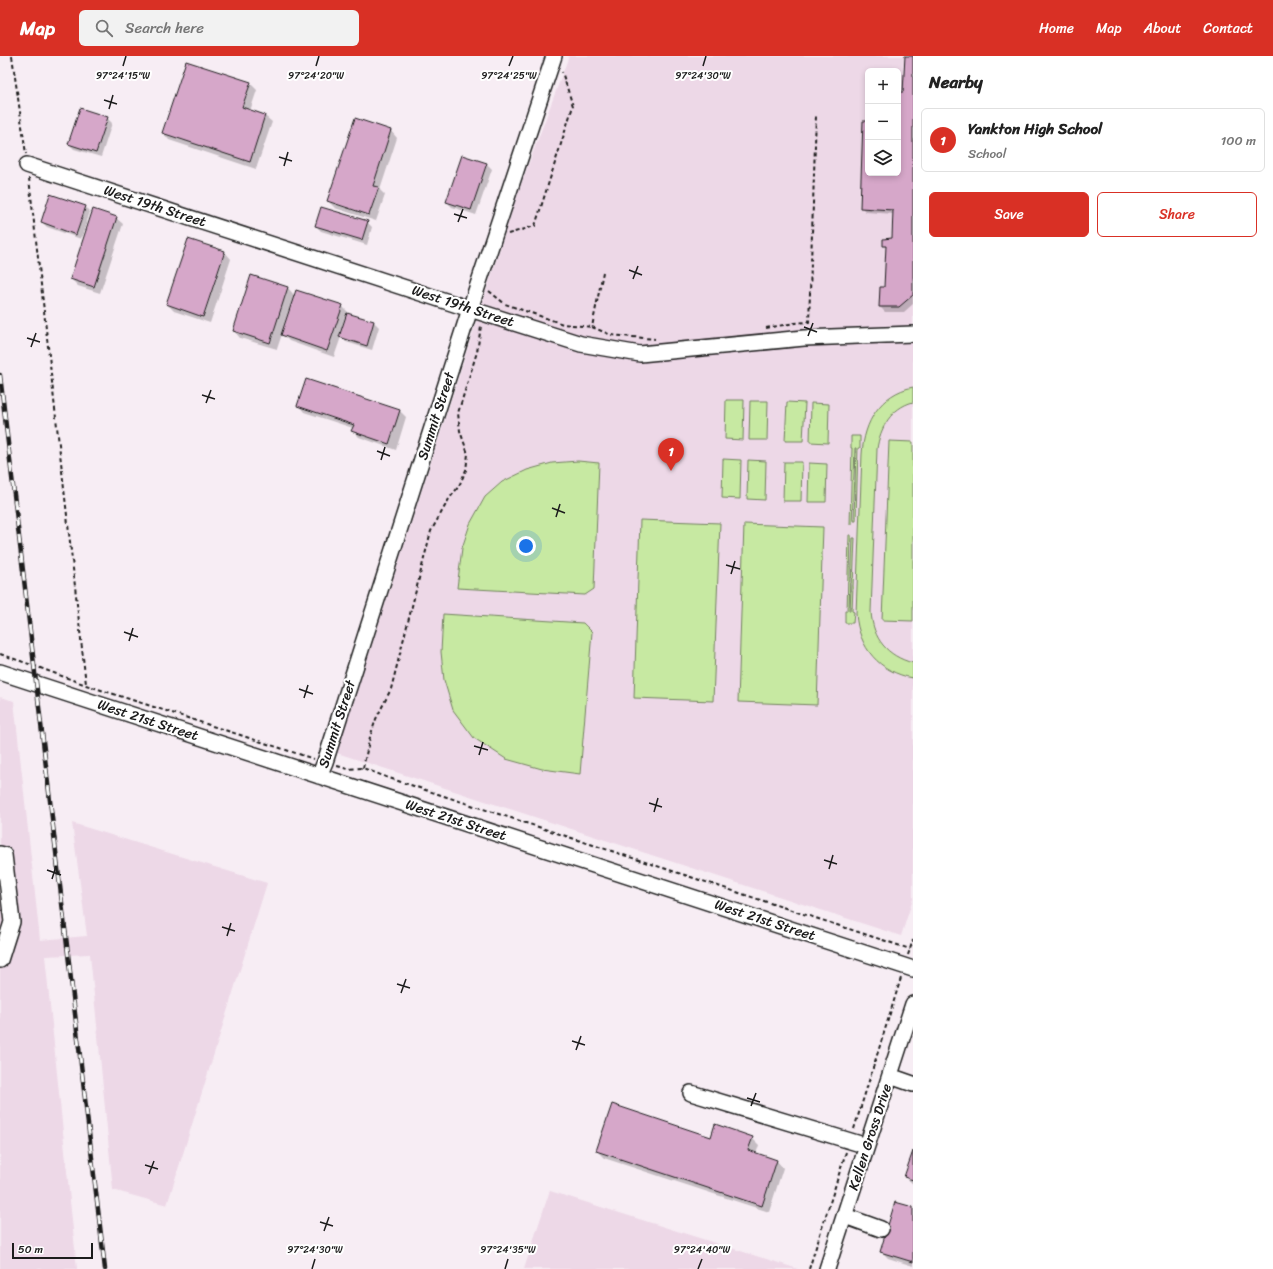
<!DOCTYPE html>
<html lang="en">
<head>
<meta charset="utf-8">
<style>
  :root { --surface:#fff; --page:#f2f2f2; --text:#222; --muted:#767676; --line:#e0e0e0; --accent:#d93025 }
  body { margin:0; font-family:Sriracha,sans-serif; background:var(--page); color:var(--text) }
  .controls { position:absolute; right:12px; top:12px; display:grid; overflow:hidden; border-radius:6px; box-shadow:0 2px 6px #0003 }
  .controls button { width:36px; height:36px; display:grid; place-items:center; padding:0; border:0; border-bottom:1px solid var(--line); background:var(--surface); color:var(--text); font:20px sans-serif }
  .scale { position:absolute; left:12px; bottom:10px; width:81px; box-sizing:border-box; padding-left:4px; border:2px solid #1c1c1c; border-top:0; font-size:11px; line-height:14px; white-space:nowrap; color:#1c1c1c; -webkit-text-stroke:3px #fff; paint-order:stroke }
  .you { position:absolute; left:526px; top:490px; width:14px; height:14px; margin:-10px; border:3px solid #fff; border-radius:50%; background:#1a73e8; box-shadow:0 0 0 6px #1a73e833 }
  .badge { display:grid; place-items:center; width:26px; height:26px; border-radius:50%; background:var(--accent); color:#fff; font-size:13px; font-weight:700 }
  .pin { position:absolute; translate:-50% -33px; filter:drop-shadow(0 1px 2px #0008) }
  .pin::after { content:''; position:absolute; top:21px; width:14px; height:12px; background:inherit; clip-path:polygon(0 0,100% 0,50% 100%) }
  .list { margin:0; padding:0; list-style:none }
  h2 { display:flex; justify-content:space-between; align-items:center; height:52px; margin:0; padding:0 16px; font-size:17px }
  h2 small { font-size:13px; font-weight:400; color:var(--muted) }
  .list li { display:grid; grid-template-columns:26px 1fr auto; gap:12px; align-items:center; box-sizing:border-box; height:64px; margin:0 8px 8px; padding:0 8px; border:1px solid var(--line); border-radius:6px }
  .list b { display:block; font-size:15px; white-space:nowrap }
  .list p { margin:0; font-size:13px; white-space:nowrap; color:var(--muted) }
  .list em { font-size:13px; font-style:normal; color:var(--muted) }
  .actions { display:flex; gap:8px; padding:12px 16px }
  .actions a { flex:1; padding:9px 0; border:1px solid var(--accent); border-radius:6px; text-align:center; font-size:14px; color:var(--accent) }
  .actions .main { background:var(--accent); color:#fff }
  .icon { flex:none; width:22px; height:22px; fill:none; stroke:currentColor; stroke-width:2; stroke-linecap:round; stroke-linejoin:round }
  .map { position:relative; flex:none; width:913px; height:1213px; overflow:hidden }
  header { display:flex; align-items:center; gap:24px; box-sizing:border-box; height:56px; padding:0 20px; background:var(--accent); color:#fff }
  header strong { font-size:19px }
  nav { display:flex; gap:22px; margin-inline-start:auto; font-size:14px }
  .search { width:280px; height:36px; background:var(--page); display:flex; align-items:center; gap:10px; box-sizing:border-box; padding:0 14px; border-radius:6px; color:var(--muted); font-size:15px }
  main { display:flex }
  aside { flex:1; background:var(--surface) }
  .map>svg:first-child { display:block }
</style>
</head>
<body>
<header>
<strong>Map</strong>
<div class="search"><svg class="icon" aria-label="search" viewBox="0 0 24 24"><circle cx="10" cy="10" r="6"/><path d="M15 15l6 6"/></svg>Search here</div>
<nav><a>Home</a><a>Map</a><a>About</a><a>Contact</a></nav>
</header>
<main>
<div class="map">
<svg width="913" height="1213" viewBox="0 0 913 1213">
  <rect width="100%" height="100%" fill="#f7edf4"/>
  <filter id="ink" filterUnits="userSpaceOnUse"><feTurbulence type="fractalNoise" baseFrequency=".025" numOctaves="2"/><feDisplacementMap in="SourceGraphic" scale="8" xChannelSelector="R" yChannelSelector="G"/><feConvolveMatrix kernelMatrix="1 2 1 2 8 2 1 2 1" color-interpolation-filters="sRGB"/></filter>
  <g filter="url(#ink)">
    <path fill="#edd8e7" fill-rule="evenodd" d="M 569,0 L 913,0 L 913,843 L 901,880 L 337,697 L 519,134 ZM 868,15 L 898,15 L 898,117 L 868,117 Z
      M 0,641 L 14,645 L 40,884 L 87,880 L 72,767 L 267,827 L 167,1149 L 113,1134 L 90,898 L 45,900 L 77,1213 L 0,1213 Z
      M 550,1134 L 550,1135 L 798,1213 L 524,1213 Z"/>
    <path fill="#c7e9a2" stroke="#72825f" d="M 913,331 L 913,346 C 891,352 880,372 877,393 L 871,556 C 873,583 887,600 913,607 L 913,622 C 879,616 859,592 856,558 L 862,398 C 864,366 880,338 913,331 Z
      M 726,344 L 744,344 L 743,384 L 725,383 Z
      M 750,345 L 768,345 L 767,384 L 749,384 Z
      M 787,346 L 805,347 L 803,385 L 785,385 Z
      M 811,347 L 829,348 L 828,387 L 810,386 Z
      M 851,380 L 860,380 L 860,392 L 858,392 L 856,465 L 854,465 L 856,392 L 855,392 L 852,468 L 850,469 L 852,392 L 851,392 Z
      M 889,385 L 913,386 L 913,565 L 882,564 Z
      M 723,403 L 741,404 L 740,443 L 722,442 Z
      M 748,404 L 766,405 L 765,444 L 747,443 Z
      M 578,405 L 599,407 L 594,533 L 585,539 L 457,532 L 462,492 L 470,468 L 485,441 L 502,426 L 527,414 L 552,407 Z
      M 784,406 L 802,406 L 801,445 L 783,445 Z
      M 809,407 L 827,408 L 826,446 L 808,446 Z
      M 640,464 L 720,467 L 713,645 L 634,642 Z
      M 744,468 L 823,471 L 817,649 L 738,646 Z
      M 849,479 L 851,479 L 849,555 L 850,555 L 853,482 L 855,482 L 852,555 L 854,556 L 853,567 L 845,567 L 845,555 L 847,555 Z
      M 443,558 L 583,567 L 592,576 L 580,718 L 542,713 L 506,703 L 474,682 L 453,654 L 444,624 L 441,596 Z"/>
    <path fill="#0003" d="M 906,0 L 913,0 L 913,248 L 904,256 L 885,256 L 880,251 L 885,232 L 887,192 L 884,190 L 893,183 L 894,158 L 866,156 L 861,151 L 868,66 L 868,117 L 898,117 L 898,67 L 900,67 L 900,47 L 898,45 L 898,37 L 904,37 Z
      M 250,27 L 257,34 L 250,55 L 265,60 L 272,66 L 256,113 L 169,84 L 163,77 Z
      M 107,62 L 112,67 L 101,101 L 74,93 L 69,88 Z
      M 391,75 L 397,82 L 380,134 L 385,139 L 376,165 L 335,152 L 328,145 Z
      M 487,108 L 492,113 L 476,159 L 452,151 L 447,146 Z
      M 85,151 L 90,156 L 81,183 L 47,171 L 42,166 Z
      M 116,162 L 123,168 L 100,237 L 78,230 L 71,223 Z
      M 367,166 L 372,171 L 367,189 L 321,175 L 316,170 Z
      M 225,196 L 231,203 L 210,267 L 174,255 L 167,248 Z
      M 251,220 L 288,232 L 295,240 L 342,250 L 349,257 L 348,258 L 374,266 L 379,271 L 372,294 L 346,286 L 341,281 L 334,301 L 289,285 L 282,278 L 277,293 L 240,282 L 234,275 Z
      M 298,349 L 400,355 L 406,361 L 396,394 L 359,381 L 353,375 L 353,372 L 304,356 Z
      M 711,1082 L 752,1082 L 759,1089 L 756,1098 L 777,1105 L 783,1112 L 769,1156 L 604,1102 L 597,1095 Z
      M 913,1098 L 913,1128 L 905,1121 Z
      M 913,1152 L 913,1210 L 888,1202 L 881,1195 Z"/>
    <path fill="#d6a7c9" stroke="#1c1c1c" d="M 905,0 L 913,0 L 913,239 L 899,251 L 879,251 L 880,231 L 884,231 L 886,190 L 883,190 L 883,183 L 892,182 L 893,154 L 860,152 L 863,65 L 868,65 L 868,117 L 898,117 L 898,66 L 899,66 L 899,44 L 898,44 L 898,36 L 903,36 Z
      M 186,5 L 251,26 L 242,51 L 265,59 L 250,106 L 162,77 Z
      M 80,52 L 108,61 L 96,97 L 68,88 Z
      M 355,62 L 391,74 L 373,130 L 379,131 L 369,159 L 327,145 Z
      M 462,99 L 487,107 L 471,154 L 446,146 Z
      M 50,138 L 86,150 L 76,179 L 41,166 Z
      M 321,151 L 368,165 L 362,184 L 315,170 Z
      M 93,153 L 117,161 L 94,231 L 70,223 Z
      M 188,183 L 225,195 L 203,261 L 166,248 Z
      M 251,219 L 288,231 L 270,287 L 233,275 Z
      M 296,234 L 343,249 L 327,295 L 281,279 Z
      M 347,257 L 374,265 L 367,290 L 339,281 Z
      M 306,323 L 400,354 L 389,388 L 351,375 L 354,369 L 297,350 Z
      M 612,1048 L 711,1081 L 715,1068 L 753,1081 L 748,1094 L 777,1104 L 762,1150 L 596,1095 Z
      M 913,1095 L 913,1124 L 904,1121 Z
      M 895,1146 L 913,1151 L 913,1206 L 880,1196 Z"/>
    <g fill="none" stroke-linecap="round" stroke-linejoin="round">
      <defs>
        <path id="minor" d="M 27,109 L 470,253 L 581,288 L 640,298 L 804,282 L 913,278
          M 0,616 L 913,913
          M 319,720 L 325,706 L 470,253 L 554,0
          M 0,798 L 4,799 L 12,866 L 0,904
          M 890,1020 L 913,1028
          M 691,1037 L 867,1090
          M 845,1160 L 881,1173
          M 827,1213 L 913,948"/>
      </defs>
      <use href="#minor" stroke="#1c1c1c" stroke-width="18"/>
      <path stroke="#1c1c1c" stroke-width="2" stroke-dasharray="4 3" stroke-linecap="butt" d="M 12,0 L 26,98
        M 29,122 L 86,628
        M 508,178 L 535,170 L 573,50 L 562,16
        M 603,216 L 592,271 L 611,279 L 655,283
        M 489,235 L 505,248 L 563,268 L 592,271
        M 766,272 L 795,267 L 809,266 L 816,59
        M 0,598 L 35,610 L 86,629 L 314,703
        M 337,710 L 348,713 L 363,712 L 386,721 L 910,893
        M 363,712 L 370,681 L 376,663 L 391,633 L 431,475 L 449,443 L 459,430 L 466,414 L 468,398 L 460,375 L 458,357 L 477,296 L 481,270
        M 908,899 L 913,884
        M 854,1073 L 901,922
        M 809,1213 L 846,1096"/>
      <use href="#minor" stroke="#fff" stroke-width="15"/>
      <defs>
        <path id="rail" d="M 0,319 L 105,1213"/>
      </defs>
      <use href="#rail" stroke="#1c1c1c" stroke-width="4.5"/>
      <use href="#rail" stroke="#fff" stroke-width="3" stroke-dasharray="9" stroke-linecap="butt"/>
    </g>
  </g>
  <path fill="none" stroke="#1c1c1c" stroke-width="1.5" d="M 123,10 L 126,0M 316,10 L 319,0M 509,10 L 513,0M 703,10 L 706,0M 104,44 L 117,48M 109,53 L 113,39M 279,101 L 292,105M 284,110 L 288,96M 454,158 L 467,162M 458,166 L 463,153M 629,214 L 642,219M 633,223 L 638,210M 804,271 L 817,276M 808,280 L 813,267M 27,282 L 40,286M 31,291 L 36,277M 202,339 L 215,343M 206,347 L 211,334M 377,395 L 390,400M 381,404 L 385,391M 552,452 L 565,457M 556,461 L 560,448M 726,509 L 740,513M 731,518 L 735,505M 124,576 L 138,581M 129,585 L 133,572M 299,633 L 313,638M 304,642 L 308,629M 474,690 L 488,694M 479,699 L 483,686M 649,747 L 662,751M 654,756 L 658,742M 824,804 L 837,808M 829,813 L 833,799M 47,814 L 61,819M 52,823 L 56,810M 222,871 L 235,875M 227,880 L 231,867M 397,928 L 410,932M 401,937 L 406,923M 572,985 L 585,989M 576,994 L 581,980M 747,1042 L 760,1046M 751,1050 L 756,1037M 145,1109 L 158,1113M 149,1118 L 154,1105M 320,1166 L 333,1170M 324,1175 L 329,1161M 312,1213 L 315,1203M 505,1213 L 508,1203M 698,1213 L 702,1203"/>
  <g text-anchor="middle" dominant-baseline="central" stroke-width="4" stroke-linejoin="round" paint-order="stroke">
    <g font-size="14" fill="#1c1c1c" stroke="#fff">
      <text transform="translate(155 150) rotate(18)">West 19th Street</text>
      <text transform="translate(463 250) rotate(18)">West 19th Street</text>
      <text transform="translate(436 360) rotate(-72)">Summit Street</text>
      <text transform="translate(148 664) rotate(18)">West 21st Street</text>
      <text transform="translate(337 668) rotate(-72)">Summit Street</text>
      <text transform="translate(456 764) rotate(18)">West 21st Street</text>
      <text transform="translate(765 864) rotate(18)">West 21st Street</text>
      <text transform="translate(870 1081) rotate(-72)">Kellen Gross Drive</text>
    </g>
  </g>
  <g font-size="10" text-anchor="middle" fill="#1c1c1c" stroke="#fff" stroke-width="4" stroke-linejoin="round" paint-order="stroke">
    <text x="123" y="23">97°24'15"W</text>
    <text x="316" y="23">97°24'20"W</text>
    <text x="509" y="23">97°24'25"W</text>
    <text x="703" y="23">97°24'30"W</text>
    <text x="315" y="1197">97°24'30"W</text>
    <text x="508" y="1197">97°24'35"W</text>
    <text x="702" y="1197">97°24'40"W</text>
  </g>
</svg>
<div class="controls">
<button>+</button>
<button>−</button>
<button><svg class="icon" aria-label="layers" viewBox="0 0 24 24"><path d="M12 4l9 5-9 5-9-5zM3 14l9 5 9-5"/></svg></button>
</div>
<div class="scale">50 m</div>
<div class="you"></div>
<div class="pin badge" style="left:671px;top:415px">1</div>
</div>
<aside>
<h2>Nearby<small></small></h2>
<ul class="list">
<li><span class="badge">1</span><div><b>Yankton High School</b><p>School</p></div><em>100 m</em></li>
</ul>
<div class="actions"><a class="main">Save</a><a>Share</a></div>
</aside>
</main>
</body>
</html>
